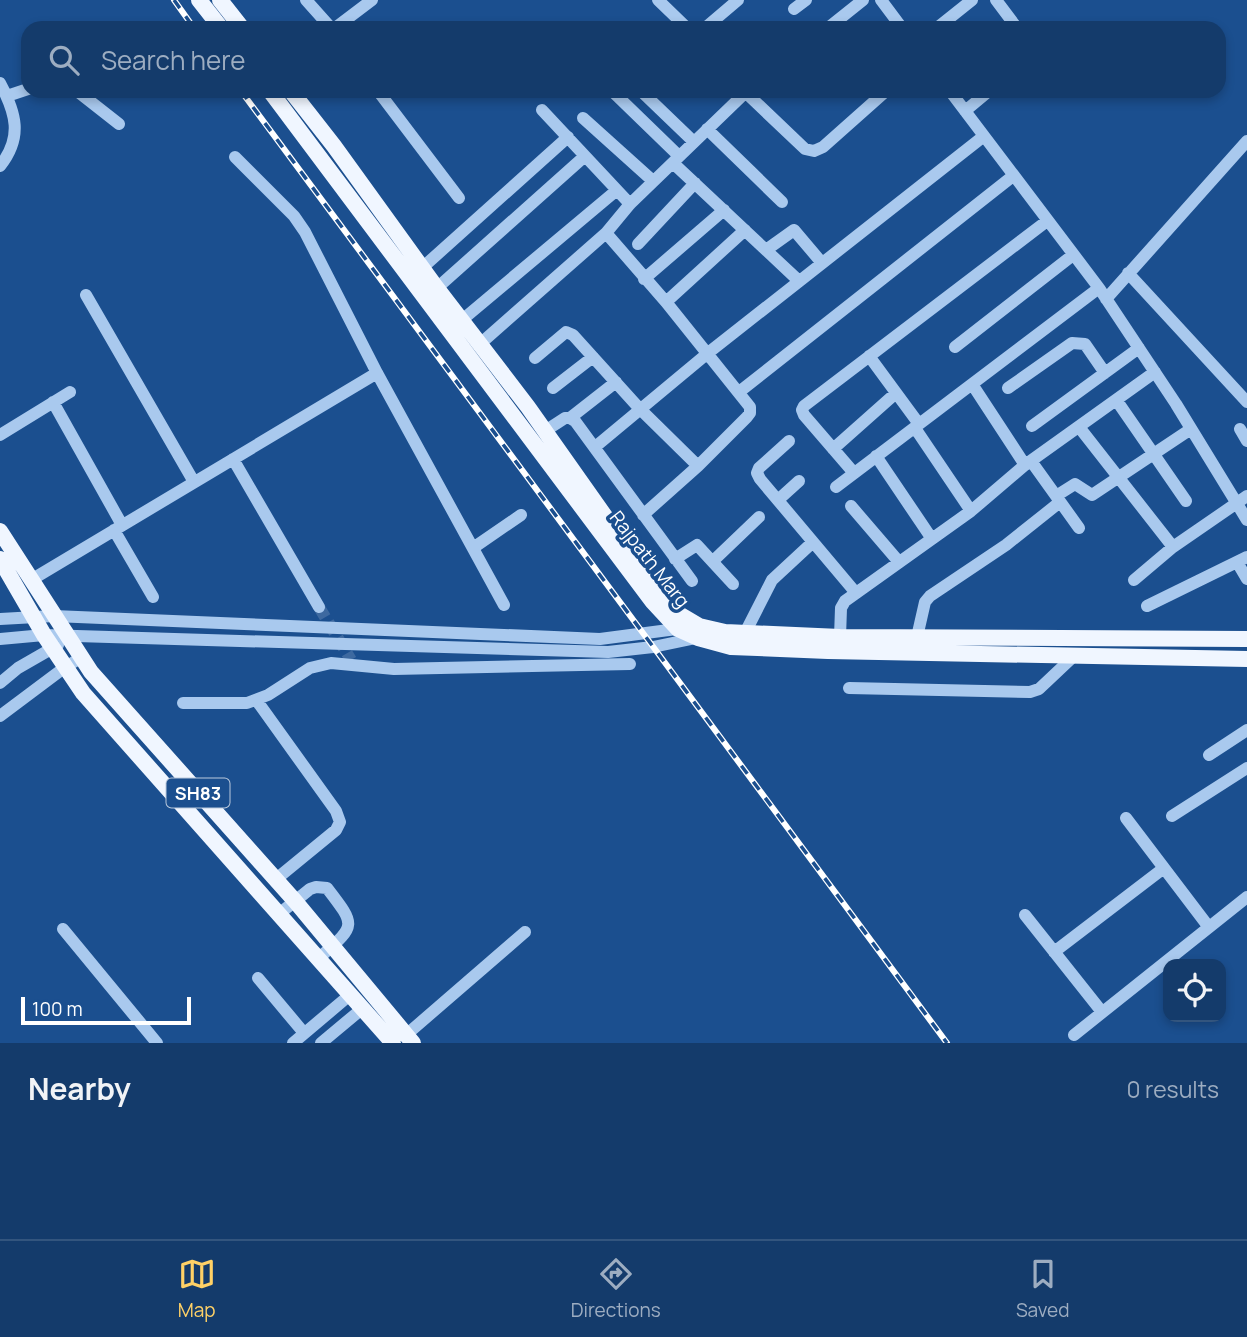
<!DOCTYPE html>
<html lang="en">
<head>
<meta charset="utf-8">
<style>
  :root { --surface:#143b6b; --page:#214673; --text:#f1f3f6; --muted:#9dadc1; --line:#33557e; --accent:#ffd166 }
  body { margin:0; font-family:Manrope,sans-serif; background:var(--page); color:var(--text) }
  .controls { position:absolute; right:21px; bottom:21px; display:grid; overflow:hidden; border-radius:14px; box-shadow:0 4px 10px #0003 }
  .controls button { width:63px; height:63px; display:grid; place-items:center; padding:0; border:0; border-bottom:2px solid var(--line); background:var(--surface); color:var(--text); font:35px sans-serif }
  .scale { position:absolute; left:21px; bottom:18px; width:170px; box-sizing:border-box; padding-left:7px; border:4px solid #fff; border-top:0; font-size:19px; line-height:24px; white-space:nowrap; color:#fff; -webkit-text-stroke:5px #1b4f8f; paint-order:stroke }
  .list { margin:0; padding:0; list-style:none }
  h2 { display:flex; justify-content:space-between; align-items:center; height:91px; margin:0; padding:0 28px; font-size:30px }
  h2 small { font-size:23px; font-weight:400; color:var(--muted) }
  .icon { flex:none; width:38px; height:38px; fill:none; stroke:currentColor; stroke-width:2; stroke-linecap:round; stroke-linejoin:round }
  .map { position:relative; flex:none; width:1247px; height:1043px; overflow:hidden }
  .search { position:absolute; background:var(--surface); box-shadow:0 4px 10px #0003; left:21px; right:21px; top:21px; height:77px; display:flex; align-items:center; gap:18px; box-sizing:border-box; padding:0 24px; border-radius:21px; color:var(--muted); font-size:26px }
  .sheet { height:196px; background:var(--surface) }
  nav { display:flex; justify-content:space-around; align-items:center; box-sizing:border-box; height:98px; border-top:2px solid var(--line); background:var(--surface); font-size:19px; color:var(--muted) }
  nav a { display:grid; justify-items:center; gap:4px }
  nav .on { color:var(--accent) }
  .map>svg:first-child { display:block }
</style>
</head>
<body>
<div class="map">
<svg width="1247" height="1043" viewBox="0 0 1247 1043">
  <rect width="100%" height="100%" fill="#1b4f8f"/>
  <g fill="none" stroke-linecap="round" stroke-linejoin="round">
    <path stroke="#3d69a0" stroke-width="12" stroke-dasharray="12 6" stroke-linecap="butt" d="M 319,607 L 351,660"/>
    <path stroke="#a9c9ee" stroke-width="12" d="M 306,0 L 331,28
      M 658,0 L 687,28
      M 881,0 L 902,28
      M 996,0 L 1017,28
      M 794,9 L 806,0
      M 335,28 L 372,0
      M 705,28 L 738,0
      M 828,28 L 863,0
      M 937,28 L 972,0
      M 0,83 C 16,113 23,137 0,166
      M 77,91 L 119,124
      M 378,91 L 459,198
      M 612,91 L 679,156
      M 744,91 L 805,149 L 814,151 L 823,147 L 886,91
      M 950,91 L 1099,288 L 1176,404 L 1247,520
      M 642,92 L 694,142
      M 7,96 L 28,89
      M 542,110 L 630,204
      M 965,111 L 989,91
      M 583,118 L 653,181
      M 707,129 L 782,202
      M 235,157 L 294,216 L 305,232 L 377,373 L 504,605
      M 673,163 L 799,281
      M 606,233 L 666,302 L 750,407 L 750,413 L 747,417 L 698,466 L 643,515
      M 638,244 L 695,183
      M 766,250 L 794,230 L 822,263
      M 422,268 L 568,137
      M 1128,273 L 1247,402
      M 644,279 L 724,210
      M 437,288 L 585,156
      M 86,295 L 194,482
      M 1106,299 L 1247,141
      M 666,302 L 745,230
      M 462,320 L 617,190
      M 480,344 L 606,233 L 630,204 L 747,91
      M 955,347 L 1073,255
      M 869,356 L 919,424
      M 535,358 L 566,332 L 573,335 L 639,408 L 698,466
      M 972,384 L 1025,465
      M 553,388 L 593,357
      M 1008,388 L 1072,343 L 1085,344 L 1105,373
      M 739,392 L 1013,176
      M 1117,401 L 1186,501
      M 53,402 L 122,525
      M 570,418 L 616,382
      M 1032,426 L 1139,348
      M 1079,427 L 1173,547
      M 915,428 L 971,511
      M 1240,429 L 1247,441
      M 545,431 L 565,418 L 570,418 L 575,421 L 692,581
      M 0,435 L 70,392
      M 789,441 L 759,468 L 757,473 L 760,479 L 856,593
      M 595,447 L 708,353 L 984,136
      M 833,449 L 896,393
      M 876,456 L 932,539
      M 233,459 L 319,607
      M 1031,461 L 1079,528
      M 854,473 L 804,415 L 802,410 L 804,406 L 1047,221
      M 836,487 L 1099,288
      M 1056,496 L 1075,484 L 1092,495 L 1191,429
      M 778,500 L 799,481
      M 851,506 L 899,562
      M 114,530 L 153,597
      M 473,548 L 521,515
      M 675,559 L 697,545 L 733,584
      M 713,561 L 759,517
      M 1237,562 L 1247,579
      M 31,580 L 377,373
      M 1134,580 L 1173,547 L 1247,496
      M 1147,606 L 1247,557
      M 0,619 L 54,616 L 600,639 L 684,628
      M 745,633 L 772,580 L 813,542
      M 840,637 L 841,608 L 845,601 L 971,511 L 1025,465 L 1155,372
      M 917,637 L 925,602 L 930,596 L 1006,545 L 1060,502
      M 0,639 L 44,635 L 608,652 L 653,647 L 701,637
      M 0,683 L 18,668 L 58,645
      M 849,688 L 1030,692 L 1039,689 L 1074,656
      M 257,701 L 336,811 L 340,822 L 336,830 L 275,880
      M 183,703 L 247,703 L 268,695 L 310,668 L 331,663 L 394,669 L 630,664
      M 0,716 L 64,668 L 82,657
      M 1209,755 L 1247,730
      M 1172,816 L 1247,768
      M 1126,818 L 1208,926
      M 279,914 L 310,889 L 316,887 L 327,888 C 357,927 356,925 319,958
      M 1025,915 L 1102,1012
      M 63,929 L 157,1043
      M 1054,952 L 1164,868
      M 258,978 L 304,1033
      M 406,1035 L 525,932
      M 1074,1035 L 1247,897
      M 293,1043 L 351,994
      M 321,1043 L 363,1008"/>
    <path stroke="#f0f6ff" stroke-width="16" d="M 199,0 L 221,28
      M 220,0 L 242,28
      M 270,91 L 652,601 L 678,629 L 698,638 L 731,647 L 828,651 L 1247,659
      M 291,91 L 334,146 L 433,283 L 528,407 L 657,590 L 677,613 L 699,626 L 725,632 L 840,637 L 1247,639
      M 0,531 L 91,672 L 295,901 L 413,1043
      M 0,559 L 44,635 L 83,693 L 393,1043"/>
    <defs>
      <path id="rail" d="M 174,0 L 194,28
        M 241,91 L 947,1043"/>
    </defs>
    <use href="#rail" stroke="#fff" stroke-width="6"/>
    <use href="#rail" stroke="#1b4f8f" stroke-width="3.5" stroke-dasharray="10" stroke-linecap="butt"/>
  </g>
  <g text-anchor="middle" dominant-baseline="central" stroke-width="7" stroke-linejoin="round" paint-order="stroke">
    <rect fill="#1b4f8f" stroke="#bbcadd" stroke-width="2" x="166.5" y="778.5" width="63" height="29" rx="5"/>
    <g font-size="18" font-weight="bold" fill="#fff">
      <text x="198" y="793">SH83</text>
    </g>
    <g font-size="19" fill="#fff" stroke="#1b4f8f">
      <text transform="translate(650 559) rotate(52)">Rajpath Marg</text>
    </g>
  </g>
</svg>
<div class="controls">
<button><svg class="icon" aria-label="locate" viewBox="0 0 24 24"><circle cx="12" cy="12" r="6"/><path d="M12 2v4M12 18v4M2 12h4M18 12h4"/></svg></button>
</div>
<div class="scale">100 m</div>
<div class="search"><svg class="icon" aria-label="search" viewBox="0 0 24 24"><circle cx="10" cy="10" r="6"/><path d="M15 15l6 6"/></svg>Search here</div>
</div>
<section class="sheet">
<h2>Nearby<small>0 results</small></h2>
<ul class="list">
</ul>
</section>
<nav>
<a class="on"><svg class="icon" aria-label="map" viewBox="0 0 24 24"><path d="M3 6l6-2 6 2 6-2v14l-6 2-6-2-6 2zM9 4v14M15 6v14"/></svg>Map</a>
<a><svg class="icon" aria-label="directions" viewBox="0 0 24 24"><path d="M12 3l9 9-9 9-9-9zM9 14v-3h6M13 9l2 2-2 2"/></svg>Directions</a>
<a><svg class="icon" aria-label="saved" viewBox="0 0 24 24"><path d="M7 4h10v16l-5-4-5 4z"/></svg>Saved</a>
</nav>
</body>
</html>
